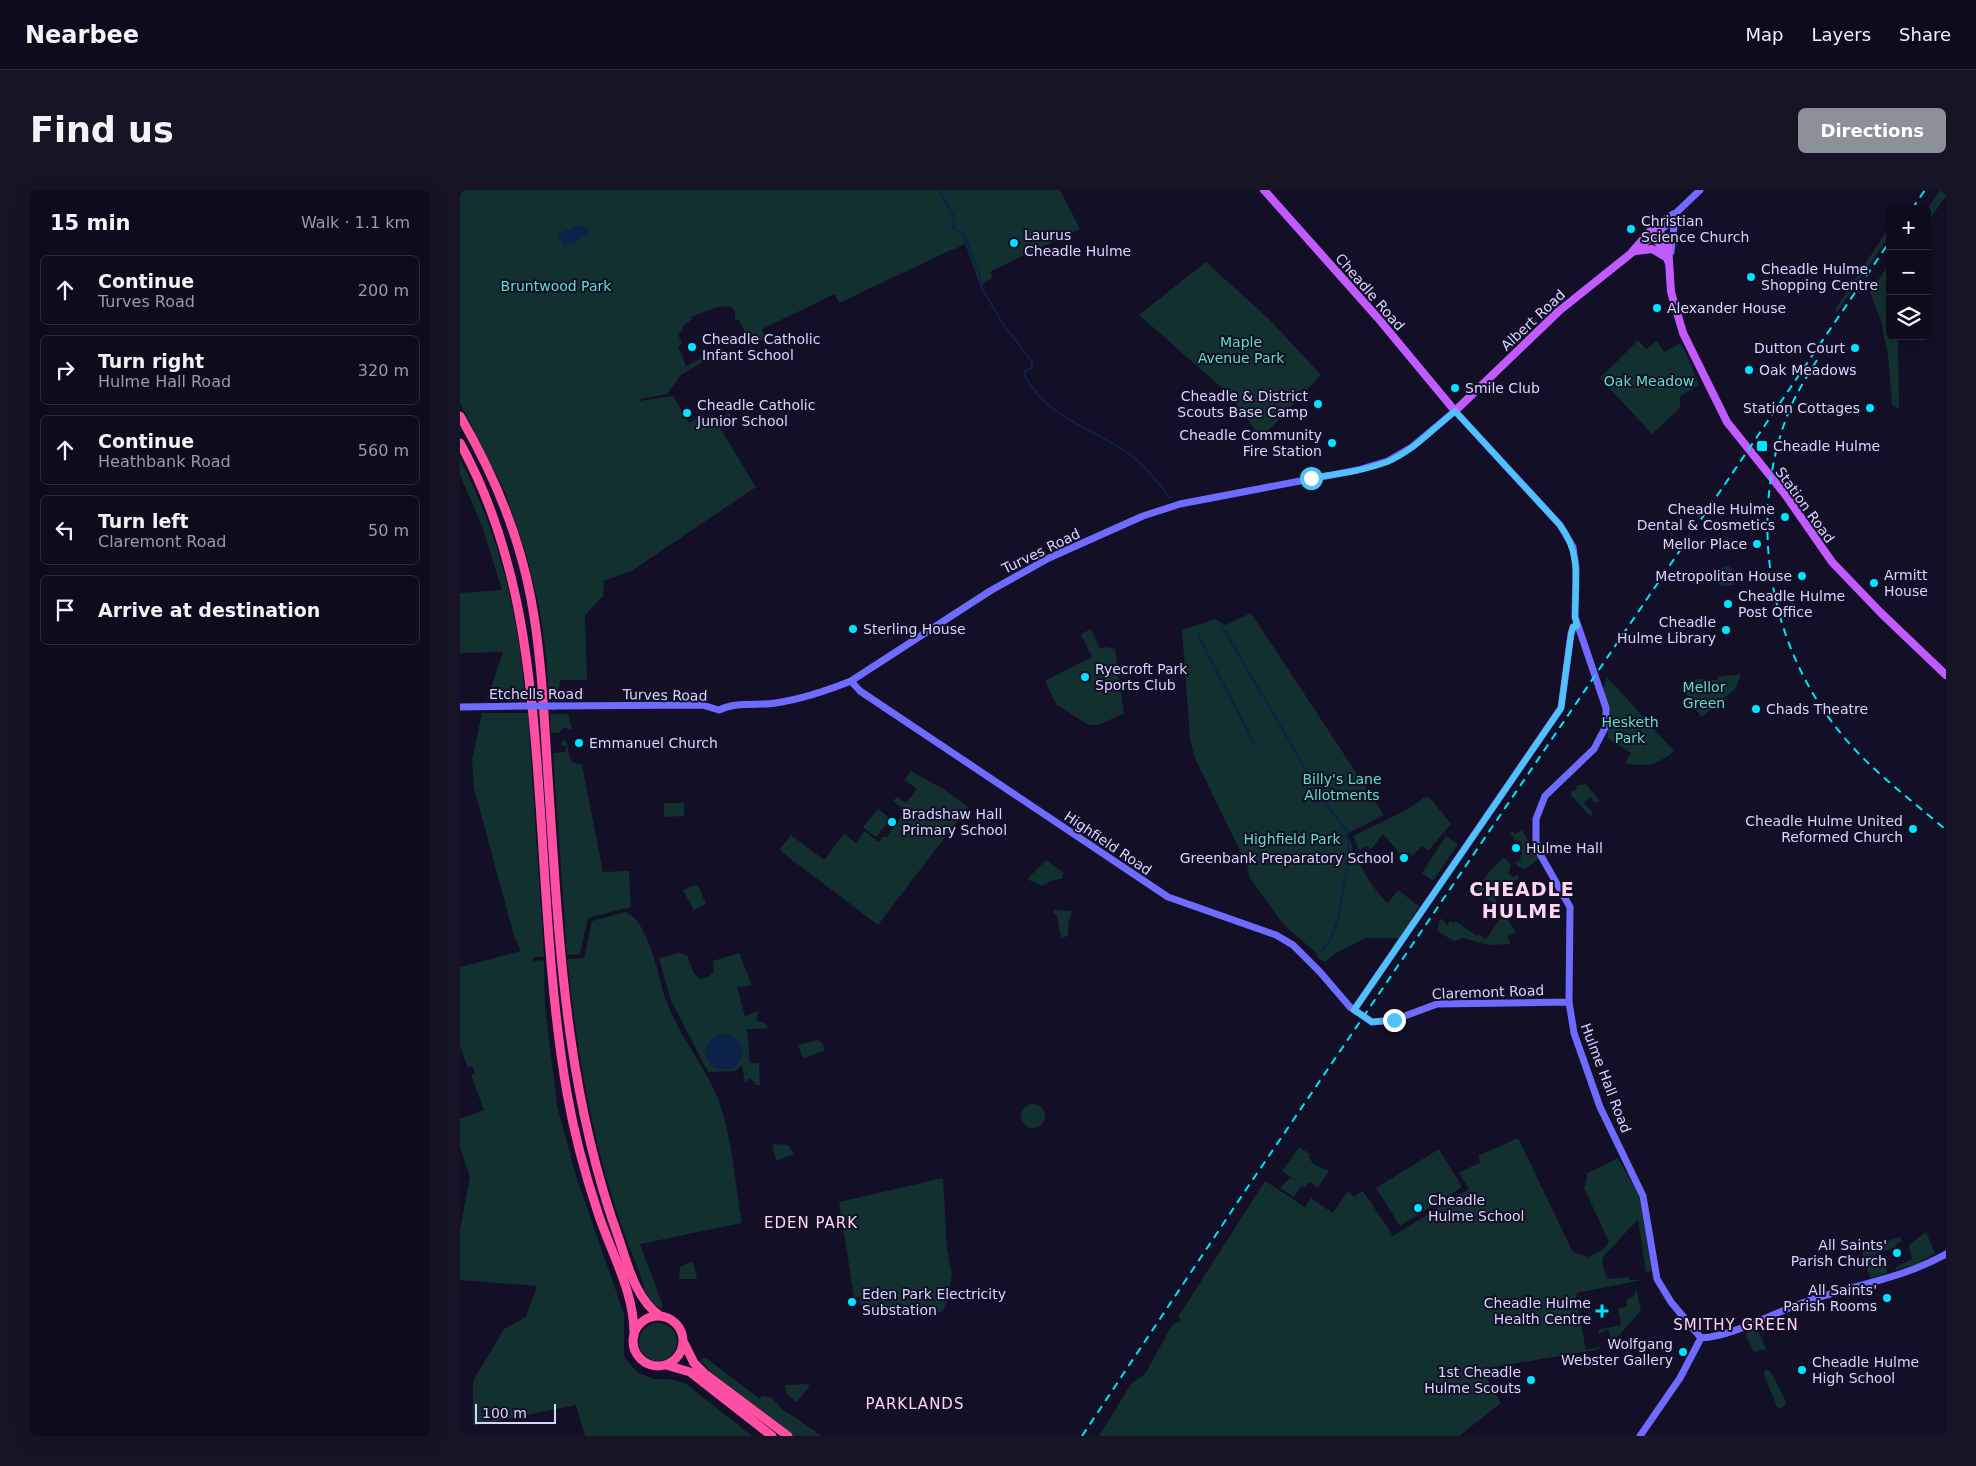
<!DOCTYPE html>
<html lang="en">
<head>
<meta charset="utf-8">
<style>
  :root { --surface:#0e0b1c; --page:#171425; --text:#f1f3f6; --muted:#9b9ba3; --line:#2e2b3b; --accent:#8c9099 }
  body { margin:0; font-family:"DejaVu Sans",sans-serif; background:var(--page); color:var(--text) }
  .controls { position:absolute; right:15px; top:15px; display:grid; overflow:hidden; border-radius:8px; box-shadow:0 5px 20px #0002 }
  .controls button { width:45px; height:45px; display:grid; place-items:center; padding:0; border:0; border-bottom:1px solid var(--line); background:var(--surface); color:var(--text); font:25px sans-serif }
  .scale { position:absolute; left:15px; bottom:12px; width:81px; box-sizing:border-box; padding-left:5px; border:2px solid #d9d4ff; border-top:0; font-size:14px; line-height:18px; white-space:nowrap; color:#d9d4ff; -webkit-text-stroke:4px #130f26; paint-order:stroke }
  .stop { position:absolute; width:15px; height:15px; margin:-11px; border:4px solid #4fc3f7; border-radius:50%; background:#fff }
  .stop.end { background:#4fc3f7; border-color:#fff; box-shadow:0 1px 5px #0008 }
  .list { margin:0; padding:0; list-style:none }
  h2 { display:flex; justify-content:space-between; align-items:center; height:65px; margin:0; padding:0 20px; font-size:21px }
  h2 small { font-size:16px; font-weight:400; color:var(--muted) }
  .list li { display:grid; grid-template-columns:32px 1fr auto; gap:15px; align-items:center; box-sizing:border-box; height:70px; margin:0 10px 10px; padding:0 10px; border:1px solid var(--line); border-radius:8px }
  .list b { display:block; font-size:19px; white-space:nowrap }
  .list p { margin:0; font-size:16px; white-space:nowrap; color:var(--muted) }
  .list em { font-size:16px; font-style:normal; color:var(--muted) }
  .icon { flex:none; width:28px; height:28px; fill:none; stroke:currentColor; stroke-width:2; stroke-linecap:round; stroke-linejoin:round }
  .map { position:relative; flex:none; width:1486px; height:1246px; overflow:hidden; border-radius:8px }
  header { display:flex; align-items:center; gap:30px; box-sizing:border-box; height:70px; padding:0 25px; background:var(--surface); border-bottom:1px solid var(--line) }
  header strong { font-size:24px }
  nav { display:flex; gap:28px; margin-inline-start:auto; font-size:18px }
  .intro { display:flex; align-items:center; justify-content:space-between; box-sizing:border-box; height:120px; padding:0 30px }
  h1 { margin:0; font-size:35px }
  .button { padding:12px 22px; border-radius:8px; background:var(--accent); color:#fff; font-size:18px; font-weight:700 }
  main { display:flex; gap:30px; padding:0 30px }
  aside { flex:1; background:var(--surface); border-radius:8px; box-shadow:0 5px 20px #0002 }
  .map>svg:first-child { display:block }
</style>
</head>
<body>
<header>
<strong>Nearbee</strong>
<nav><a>Map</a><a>Layers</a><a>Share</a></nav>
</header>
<div class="intro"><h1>Find us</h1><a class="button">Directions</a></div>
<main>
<aside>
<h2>15 min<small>Walk · 1.1 km</small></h2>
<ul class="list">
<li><svg class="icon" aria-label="ahead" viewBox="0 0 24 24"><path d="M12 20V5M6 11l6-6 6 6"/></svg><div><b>Continue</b><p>Turves Road</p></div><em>200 m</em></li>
<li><svg class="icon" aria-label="right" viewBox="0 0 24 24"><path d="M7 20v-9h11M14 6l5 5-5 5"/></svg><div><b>Turn right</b><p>Hulme Hall Road</p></div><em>320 m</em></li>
<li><svg class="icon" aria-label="ahead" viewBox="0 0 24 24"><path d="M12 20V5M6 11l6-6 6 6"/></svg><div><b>Continue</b><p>Heathbank Road</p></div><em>560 m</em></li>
<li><svg class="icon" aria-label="left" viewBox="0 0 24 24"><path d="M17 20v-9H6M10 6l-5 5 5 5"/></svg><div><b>Turn left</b><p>Claremont Road</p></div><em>50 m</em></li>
<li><svg class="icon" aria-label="arrive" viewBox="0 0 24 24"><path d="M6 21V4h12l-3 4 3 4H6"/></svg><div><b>Arrive at destination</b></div></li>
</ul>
</aside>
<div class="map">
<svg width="1486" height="1246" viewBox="0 0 1486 1246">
  <rect width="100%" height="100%" fill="#130f26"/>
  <path fill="#12302f" d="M 0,0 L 600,0 L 620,39 L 531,81 L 532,88 L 520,95 L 505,53 L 494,60 L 493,59 L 379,113 L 375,104 L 302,139 L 306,148 L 292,155 L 278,129 L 275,131 L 275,121 L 270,116 L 257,117 L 231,127 L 232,129 L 222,137 L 223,141 L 218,144 L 222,154 L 218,156 L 226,176 L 244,167 L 246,170 L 221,185 L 207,204 L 179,209 L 179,211 L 213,206 L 229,233 L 242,225 L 249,236 L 269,223 L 271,226 L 258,235 L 296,297 L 173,380 L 144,391 L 143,406 L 125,425 L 127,490 L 100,490 L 98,509 L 89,509 L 86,465 L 80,421 L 67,367 L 45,302 L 0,213 Z
    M 1480,0 L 1486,0 L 1486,6 L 1467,33 L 1467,19 Z
    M 1430,36 L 1430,45 L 1377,122 L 1375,120 Z
    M 746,72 L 809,129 L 861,185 L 801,248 L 771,206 L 679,125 Z
    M 1430,73 L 1430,90 L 1427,94 L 1430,106 L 1430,146 L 1438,146 L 1439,219 L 1432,215 L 1428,165 L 1421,131 L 1410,102 Z
    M 1178,150 L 1186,159 L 1197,151 L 1204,162 L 1221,153 L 1230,172 L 1228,173 L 1231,174 L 1239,195 L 1220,206 L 1220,218 L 1192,244 L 1140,188 Z
    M 0,269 C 39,344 59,425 65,510 L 27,510 L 43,462 L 0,463 L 0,403 L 42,400 L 22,336 L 0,285 Z
    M 1268,376 L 1272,379 L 1274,395 L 1262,396 L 1253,390 L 1262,377 Z
    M 791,423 L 924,625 L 890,642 L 885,647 L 891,651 L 894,667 L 896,667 C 905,684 913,700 928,713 L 938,700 L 959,716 L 940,748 L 906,748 L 876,763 L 865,772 L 859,769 L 855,762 L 824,735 L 790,688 L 787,675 L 734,566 L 730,548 L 722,440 L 755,429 L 766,435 Z
    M 631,439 L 640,459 L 646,457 L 655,459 L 664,523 L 639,535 L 628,535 L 596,514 L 585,491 L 632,467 L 621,444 Z
    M 1281,484 L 1276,498 L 1242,527 L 1234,518 L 1224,500 C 1229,484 1245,490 1258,490 L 1258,487 Z
    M 1147,487 L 1214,561 C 1197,575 1186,578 1165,573 L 1171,563 L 1147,548 L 1151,526 L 1143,498 Z
    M 22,523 L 68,523 L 84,767 L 73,767 L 73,771 L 84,770 L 85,816 L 97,915 L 116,986 L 164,1124 L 164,1167 L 177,1182 L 193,1189 L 209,1189 L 225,1193 L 292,1246 L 125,1246 L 116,1215 L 13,1236 L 13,1191 L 44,1139 L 66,1127 L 77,1096 L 0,1090 L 0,1039 L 10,987 L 0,957 L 0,929 L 24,920 L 11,885 L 15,883 L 12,876 L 8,877 L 0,857 L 0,777 L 61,761 L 54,746 L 14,598 L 12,570 Z
    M 90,524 L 108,524 L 112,540 L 104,537 L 99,543 L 91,543 Z
    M 102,550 L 106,551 L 111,572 L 122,575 L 143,682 L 169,681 L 171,717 L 128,728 L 120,764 L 107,765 L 93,563 L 106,562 L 106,556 L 102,556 Z
    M 451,581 L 485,600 L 508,617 L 418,735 L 319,660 L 331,645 L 364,670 L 384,644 L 396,653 L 404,641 L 419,652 L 422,647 L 427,647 L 443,623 L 440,620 L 442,618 L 433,611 L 437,607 L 446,613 L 457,599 L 444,590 Z
    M 1126,594 L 1140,611 L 1135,613 L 1131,607 L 1124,613 L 1133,623 L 1130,626 L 1111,605 L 1112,601 L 1117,600 L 1116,596 Z
    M 965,607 L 970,608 L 991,634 L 968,661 L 962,656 L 952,666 L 947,662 L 943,667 L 923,644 L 910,660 L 908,656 L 899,660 L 893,646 L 948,619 Z
    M 204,613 L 224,613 L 224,626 L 204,627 Z
    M 418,619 L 431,629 L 416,647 L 403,637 Z
    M 1052,640 L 1055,644 L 1062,640 L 1079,669 L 1065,679 L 1059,677 L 1055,673 L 1061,669 L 1060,666 L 1063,664 L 1061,662 L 1058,662 L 1063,659 L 1060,652 L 1054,650 L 1052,645 L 1050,646 Z
    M 986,646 L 998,654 L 973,691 L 962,683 Z
    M 1043,668 L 1046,669 L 1051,676 L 1048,684 L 1054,687 L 1057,684 L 1059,688 L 1035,707 L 1038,717 L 1016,701 L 1028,683 Z
    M 586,670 L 604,683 L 601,689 L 593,690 L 582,696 L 567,689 Z
    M 235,695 L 239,697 L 246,714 L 234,720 L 223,700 Z
    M 593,720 L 612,721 L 608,734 L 608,746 L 601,748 L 597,726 L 594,724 Z
    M 165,722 C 186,727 198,782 203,801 C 215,844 249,878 262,920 C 273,956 275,996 282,1033 L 180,1054 L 203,1116 L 200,1118 C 186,1113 182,1089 177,1076 C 138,981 120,886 109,784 L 107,769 L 124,768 L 132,731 Z
    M 1044,723 L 1056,743 L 1048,746 L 1050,754 L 1029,755 L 1003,748 L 994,751 L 977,741 L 981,728 L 987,735 L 990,731 L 993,733 L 995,731 L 1017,746 L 1018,744 L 1026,749 Z
    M 219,763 L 227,765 L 234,784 L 240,789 L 248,787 L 254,782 L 253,771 L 279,763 L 292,795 L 277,797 L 285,826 L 299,821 L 296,830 L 305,833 L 308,838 L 287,839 L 290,873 L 299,873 L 300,895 L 296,895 L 290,888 L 285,893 L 282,875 L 275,881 L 248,882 L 210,808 L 199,768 Z
    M 358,850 L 362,853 L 365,860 L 343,869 L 338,855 Z
    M561 926a12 12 0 1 1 24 0a12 12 0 1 1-24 0Z
    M 1058,948 L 1113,1062 L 1128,1067 L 1142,1060 L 1149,1052 L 1124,998 L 1127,988 L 1126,984 L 1158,968 L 1179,1005 L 1192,1081 L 1186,1082 L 1178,1029 L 1143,1067 L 1142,1072 L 1147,1089 L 1167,1087 L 1171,1090 L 1182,1090 L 1117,1103 L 1116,1109 L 1126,1160 L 1145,1156 L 1152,1152 L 1148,1139 L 1139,1144 L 1138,1140 L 1161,1135 L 1158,1119 L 1167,1116 L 1167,1110 L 1174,1106 L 1176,1099 L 1181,1120 C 1167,1136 1156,1153 1135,1160 L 1022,1179 L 1041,1213 L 999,1246 L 639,1246 L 671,1194 L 685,1184 L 712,1135 L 721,1130 L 718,1127 L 805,991 L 845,1017 L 851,1008 L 873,1023 L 888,1001 L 894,1007 L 903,1001 L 933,1046 L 1009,999 L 999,983 L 1021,972 L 1018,966 Z
    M 315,954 L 328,955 L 334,964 L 316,971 L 312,955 Z
    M 839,957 L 850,964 L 849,967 L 853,974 L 869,981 L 858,998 L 849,992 L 845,998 L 841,996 L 834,1007 L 820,998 L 830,988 L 839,993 L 822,981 Z
    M 979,959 L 1002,997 L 940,1036 L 916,998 Z
    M 483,988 L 487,1059 L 492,1084 L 488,1109 L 483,1120 L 477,1124 L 400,1115 L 400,1107 L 394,1107 L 379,1012 Z
    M 1466,1042 L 1475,1063 L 1457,1074 L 1436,1080 L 1436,1077 L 1452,1069 L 1449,1055 Z
    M 1440,1047 L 1442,1051 L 1435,1055 L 1436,1057 L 1404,1068 L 1401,1060 Z
    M 1421,1064 L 1428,1083 L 1410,1088 L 1405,1070 Z
    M 233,1071 L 237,1089 L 219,1089 L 220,1077 Z
    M 1322,1127 L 1325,1134 L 1321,1135 L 1320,1132 L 1298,1141 L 1306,1159 L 1294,1162 L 1286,1146 L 1287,1142 Z
    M179 1152a19 19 0 1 1 38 0a19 19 0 1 1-38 0Z
    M 243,1168 L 246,1168 L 300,1209 L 302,1206 L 311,1207 L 321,1218 L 362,1246 L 334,1246 L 250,1181 L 240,1170 Z
    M 1306,1179 L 1311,1182 L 1326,1212 L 1325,1216 L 1318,1219 L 1304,1185 Z
    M 346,1194 L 350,1196 L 337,1212 L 327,1205 L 325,1195 Z"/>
  <path fill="#0c2248" d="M 119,35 L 128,37 L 129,43 L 118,51 L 104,56 L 98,47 L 100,43 Z
    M246 862a18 18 0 1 1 36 0a18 18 0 1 1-36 0Z"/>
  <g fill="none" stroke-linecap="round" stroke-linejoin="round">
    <path stroke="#0c2248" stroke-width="2" d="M 479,0 L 494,27 L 493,38 L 503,43 L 519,82 L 522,98 L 541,131 L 572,172 L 572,178 L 566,180 L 564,184 C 585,227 632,238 668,263 C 685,275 697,292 710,308
      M 763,438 L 865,612 L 888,643 L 889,669 L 878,729 L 871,748 L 862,761
      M 738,445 L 795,555"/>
    <path stroke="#6f6bff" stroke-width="7" d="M 1194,37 L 1213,24
      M 1199,41 L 1209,34 L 1216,23 L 1240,0
      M 1211,62 L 1215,28
      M 391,491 L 400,501 L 708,707 L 816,745 L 833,755 L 860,782 L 890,817 L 912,832 L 934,830 L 977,814 L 1109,812
      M 94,516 L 242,515 L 259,520 C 277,511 297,516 316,513 C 342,509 366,501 391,491 L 530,401 L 589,368 L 683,326 L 720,314 L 898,280 L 928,271 L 952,257 L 995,221 L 1100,335 L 1113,357 L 1116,378 L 1115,427 L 1146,518 L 1146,536 L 1134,559 L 1085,606 L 1076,629 L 1076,652 L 1080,664 L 1110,717 L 1109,812 L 1114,843 L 1140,917 L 1183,1006 L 1197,1089 L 1211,1112 L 1241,1148
      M 0,517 L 60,516
      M 894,820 L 1101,518 L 1111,444 L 1113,437 L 1117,436
      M 1241,1148 C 1274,1146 1313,1123 1345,1112 C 1393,1095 1442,1089 1486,1064
      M 1180,1246 L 1220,1188 L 1241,1148"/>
    <path stroke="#c25bff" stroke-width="8" d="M 804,0 L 917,127 L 995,221 L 1099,121 L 1199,41
      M 1190,43 L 1201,56 L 1209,73
      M 1176,61 L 1192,59 L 1204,66
      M 1172,62 L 1194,37 L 1199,41 L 1208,56 L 1211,102 L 1223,143 L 1267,232 L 1324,303 L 1372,372 L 1421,423 L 1486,485"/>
    <path stroke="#ff4fa3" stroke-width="9" d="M 0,226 C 33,283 59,344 71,409 C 82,467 84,528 88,587 C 99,746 104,897 159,1049 C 168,1076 176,1109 200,1126
      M 0,253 C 57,356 70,471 78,586 C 86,692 89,799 107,903 C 114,943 125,984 138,1023 C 151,1063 175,1103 174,1146
      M173 1151a25 25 0 1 1 50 0a25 25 0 1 1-50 0Z
      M 223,1151 L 234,1173 L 244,1183 L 328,1246
      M 206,1175 L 230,1182 L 312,1246"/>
    <path stroke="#00e5ff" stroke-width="2" stroke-dasharray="8 6" stroke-linecap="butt" d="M 1452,19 L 1465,0
      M 1357,170 C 1348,185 1338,200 1331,216 C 1287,321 1306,447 1375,536 C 1406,577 1448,607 1486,640
      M 622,1246 L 781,1007 L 1430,51"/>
    <path stroke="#6f6bff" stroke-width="7" d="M 60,516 L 94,516"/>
  </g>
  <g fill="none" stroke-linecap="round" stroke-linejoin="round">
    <path stroke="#4fc3f7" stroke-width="6" d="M 851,288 C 876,284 903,281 927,272 C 952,262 974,238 995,221 L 1100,335 C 1122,365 1115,392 1115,427 L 1117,436 L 1113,437 L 1111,444 L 1101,518 L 894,820 L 912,832 L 934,830"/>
  </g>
  <g fill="#00e5ff" stroke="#130f26" stroke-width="2">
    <circle cx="1171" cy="39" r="5"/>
    <circle cx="554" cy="53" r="5"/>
    <circle cx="1291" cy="87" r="5"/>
    <circle cx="1197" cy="118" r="5"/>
    <circle cx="232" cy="157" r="5"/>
    <circle cx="1395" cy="158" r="5"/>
    <circle cx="1289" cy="180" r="5"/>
    <circle cx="995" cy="198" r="5"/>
    <circle cx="858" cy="214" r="5"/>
    <circle cx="1410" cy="218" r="5"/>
    <circle cx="227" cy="223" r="5"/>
    <circle cx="872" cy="253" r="5"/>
    <rect x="1296" y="250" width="12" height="12" rx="2.5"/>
    <circle cx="1325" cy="327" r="5"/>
    <circle cx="1297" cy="354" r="5"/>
    <circle cx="1342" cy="386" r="5"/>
    <circle cx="1414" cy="393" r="5"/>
    <circle cx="1268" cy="414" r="5"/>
    <circle cx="393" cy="439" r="5"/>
    <circle cx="1266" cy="440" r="5"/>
    <circle cx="625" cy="487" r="5"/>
    <circle cx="1296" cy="519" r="5"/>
    <circle cx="119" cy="553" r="5"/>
    <circle cx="432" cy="632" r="5"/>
    <circle cx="1453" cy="639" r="5"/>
    <circle cx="1056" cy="658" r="5"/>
    <circle cx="944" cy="668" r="5"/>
    <circle cx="958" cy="1018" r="5"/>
    <circle cx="1437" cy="1063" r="5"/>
    <circle cx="1427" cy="1108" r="5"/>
    <circle cx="392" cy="1112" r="5"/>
    <path d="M1139.5 1113.5h5v5h5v5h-5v5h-5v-5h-5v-5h5z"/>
    <circle cx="1223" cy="1162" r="5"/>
    <circle cx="1342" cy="1180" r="5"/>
    <circle cx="1071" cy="1190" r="5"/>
  </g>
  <g text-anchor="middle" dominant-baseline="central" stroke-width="4" stroke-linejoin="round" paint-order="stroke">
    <g font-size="14" fill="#d9d4ff" stroke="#130f26" text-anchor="start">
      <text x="1181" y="31">Christian<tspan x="1181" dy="16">Science Church</tspan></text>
      <text x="564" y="45">Laurus<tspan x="564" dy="16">Cheadle Hulme</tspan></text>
      <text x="1301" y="79">Cheadle Hulme<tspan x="1301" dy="16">Shopping Centre</tspan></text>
      <text x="1207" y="118">Alexander House</text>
      <text x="242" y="149">Cheadle Catholic<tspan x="242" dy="16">Infant School</tspan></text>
      <text x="1385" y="158" text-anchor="end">Dutton Court</text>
      <text x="1299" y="180">Oak Meadows</text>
      <text x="1005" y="198">Smile Club</text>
      <text x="848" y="206" text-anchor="end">Cheadle &amp; District<tspan x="848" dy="16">Scouts Base Camp</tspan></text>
      <text x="237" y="215">Cheadle Catholic<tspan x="237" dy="16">Junior School</tspan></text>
      <text x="1400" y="218" text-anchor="end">Station Cottages</text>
      <text x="862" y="245" text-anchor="end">Cheadle Community<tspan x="862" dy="16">Fire Station</tspan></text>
      <text x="1313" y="256">Cheadle Hulme</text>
      <text x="1315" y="319" text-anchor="end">Cheadle Hulme<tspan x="1315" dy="16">Dental &amp; Cosmetics</tspan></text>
      <text x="1287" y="354" text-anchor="end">Mellor Place</text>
      <text x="1424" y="385">Armitt<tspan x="1424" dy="16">House</tspan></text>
      <text x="1332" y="386" text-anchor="end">Metropolitan House</text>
      <text x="1278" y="406">Cheadle Hulme<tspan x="1278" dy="16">Post Office</tspan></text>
      <text x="1256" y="432" text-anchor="end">Cheadle<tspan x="1256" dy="16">Hulme Library</tspan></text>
      <text x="403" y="439">Sterling House</text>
      <text x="635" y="479">Ryecroft Park<tspan x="635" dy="16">Sports Club</tspan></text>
      <text x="1306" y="519">Chads Theatre</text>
      <text x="129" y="553">Emmanuel Church</text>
      <text x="442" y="624">Bradshaw Hall<tspan x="442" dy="16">Primary School</tspan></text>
      <text x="1443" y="631" text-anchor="end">Cheadle Hulme United<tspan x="1443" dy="16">Reformed Church</tspan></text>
      <text x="1066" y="658">Hulme Hall</text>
      <text x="934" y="668" text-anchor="end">Greenbank Preparatory School</text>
      <text x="968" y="1010">Cheadle<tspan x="968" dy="16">Hulme School</tspan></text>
      <text x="1427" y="1055" text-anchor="end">All Saints'<tspan x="1427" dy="16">Parish Church</tspan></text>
      <text x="1417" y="1100" text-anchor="end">All Saints'<tspan x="1417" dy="16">Parish Rooms</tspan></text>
      <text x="402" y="1104">Eden Park Electricity<tspan x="402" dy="16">Substation</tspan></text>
      <text x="1131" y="1113" text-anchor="end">Cheadle Hulme<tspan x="1131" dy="16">Health Centre</tspan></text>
      <text x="1213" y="1154" text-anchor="end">Wolfgang<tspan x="1213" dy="16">Webster Gallery</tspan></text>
      <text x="1352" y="1172">Cheadle Hulme<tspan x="1352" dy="16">High School</tspan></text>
      <text x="1061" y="1182" text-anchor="end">1st Cheadle<tspan x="1061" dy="16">Hulme Scouts</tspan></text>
    </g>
    <g font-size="14" fill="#5fe0c0" stroke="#130f26">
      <text x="96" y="96">Bruntwood Park</text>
      <text x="781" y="152">Maple<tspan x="781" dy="16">Avenue Park</tspan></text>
      <text x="1189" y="191">Oak Meadow</text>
      <text x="1244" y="497">Mellor<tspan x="1244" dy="16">Green</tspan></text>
      <text x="1170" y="532">Hesketh<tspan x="1170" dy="16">Park</tspan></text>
      <text x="882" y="589">Billy's Lane<tspan x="882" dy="16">Allotments</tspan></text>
      <text x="832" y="649">Highfield Park</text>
    </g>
    <g font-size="14" fill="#d9d4ff" stroke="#130f26">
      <text transform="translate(910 102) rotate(49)">Cheadle Road</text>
      <text transform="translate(1073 130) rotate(-43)">Albert Road</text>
      <text transform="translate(1345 315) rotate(54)">Station Road</text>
      <text transform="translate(581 361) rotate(-26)">Turves Road</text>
      <text x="76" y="504">Etchells Road</text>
      <text transform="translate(205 505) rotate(1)">Turves Road</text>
      <text transform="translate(648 653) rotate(34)">Highfield Road</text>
      <text transform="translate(1028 802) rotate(-2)">Claremont Road</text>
      <text transform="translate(1146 888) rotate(69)">Hulme Hall Road</text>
    </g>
    <g font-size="15" letter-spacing="1" fill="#ffd6f0" stroke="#130f26">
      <text x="351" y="1033">EDEN PARK</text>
      <text x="1276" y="1135">SMITHY GREEN</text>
      <text x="455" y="1214">PARKLANDS</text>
    </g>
    <g font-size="19" font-weight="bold" letter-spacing="1" fill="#ffd6f0" stroke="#130f26">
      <text x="1062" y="699">CHEADLE<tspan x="1062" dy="22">HULME</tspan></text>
    </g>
  </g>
</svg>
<div class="controls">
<button>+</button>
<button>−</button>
<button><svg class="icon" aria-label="layers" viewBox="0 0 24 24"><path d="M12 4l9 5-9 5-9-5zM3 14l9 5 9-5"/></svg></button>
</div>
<div class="scale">100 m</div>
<div class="stop" style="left:851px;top:288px"></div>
<div class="stop end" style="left:934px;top:830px"></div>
</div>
</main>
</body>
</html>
